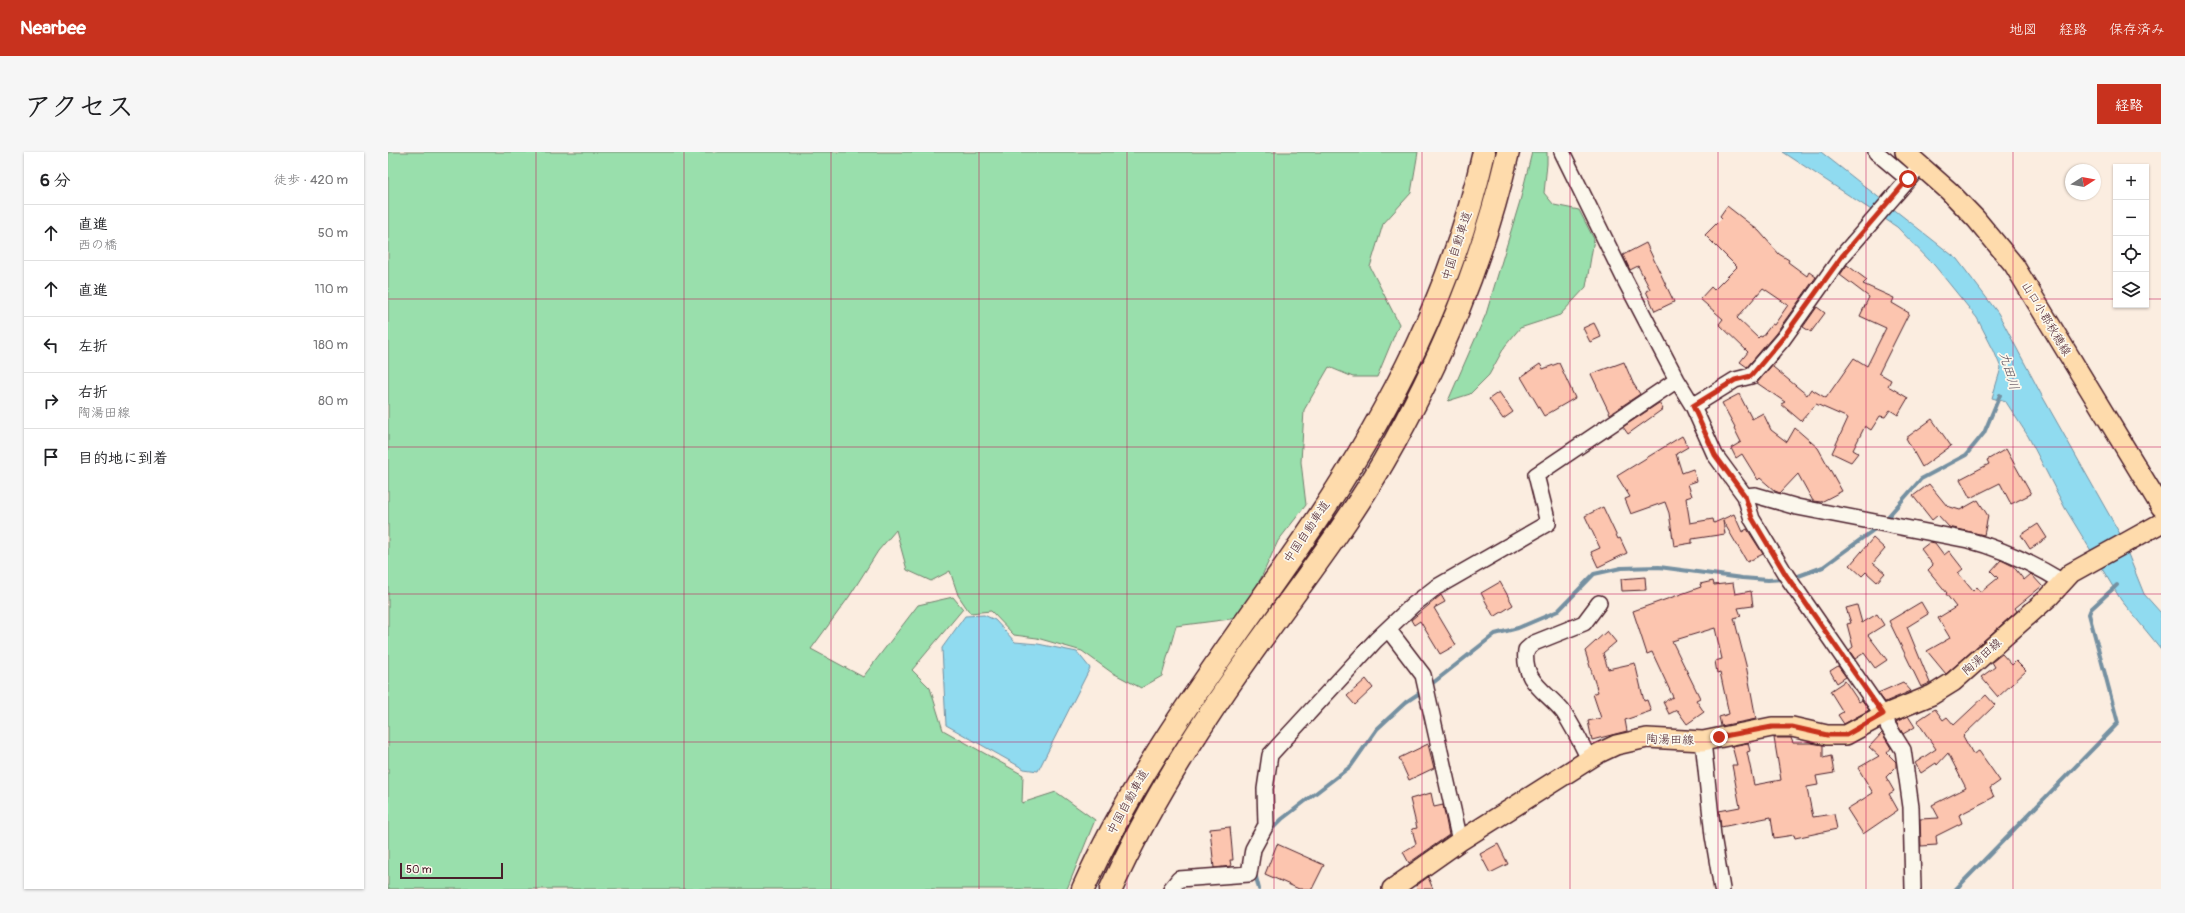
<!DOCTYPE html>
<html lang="ja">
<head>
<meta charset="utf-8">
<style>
  :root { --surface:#fff; --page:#f6f6f6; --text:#202124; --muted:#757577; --line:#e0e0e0; --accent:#c8321e }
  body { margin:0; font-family:Pangolin,"Klee One",sans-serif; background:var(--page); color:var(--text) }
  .controls { position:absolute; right:12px; top:12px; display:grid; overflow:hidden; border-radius:0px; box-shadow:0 1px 3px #0004 }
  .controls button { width:36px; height:36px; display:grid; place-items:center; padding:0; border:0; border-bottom:1px solid var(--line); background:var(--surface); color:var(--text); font:20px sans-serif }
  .compass { position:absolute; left:1677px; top:12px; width:36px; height:36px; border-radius:50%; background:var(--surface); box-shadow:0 1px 3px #0004; rotate:79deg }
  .scale { position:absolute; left:12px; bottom:10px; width:103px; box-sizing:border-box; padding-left:4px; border:2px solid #4a1f2b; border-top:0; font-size:11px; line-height:14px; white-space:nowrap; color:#4a1f2b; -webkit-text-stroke:3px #fbf7ec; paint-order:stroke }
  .stop { position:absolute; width:12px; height:12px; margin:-9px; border:3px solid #c8321e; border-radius:50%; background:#fff }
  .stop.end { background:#c8321e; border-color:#fff; box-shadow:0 1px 4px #0008 }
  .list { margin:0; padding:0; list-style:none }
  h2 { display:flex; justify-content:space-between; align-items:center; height:52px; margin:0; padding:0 16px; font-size:17px }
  h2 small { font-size:13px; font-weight:400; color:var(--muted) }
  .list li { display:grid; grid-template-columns:26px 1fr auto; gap:12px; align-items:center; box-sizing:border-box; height:56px; padding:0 16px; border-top:1px solid var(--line) }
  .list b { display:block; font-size:15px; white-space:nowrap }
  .list p { margin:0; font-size:13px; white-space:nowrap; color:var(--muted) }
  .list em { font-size:13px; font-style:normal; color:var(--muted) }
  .icon { flex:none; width:22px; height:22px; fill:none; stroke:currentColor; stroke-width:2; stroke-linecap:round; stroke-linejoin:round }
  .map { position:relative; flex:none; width:1773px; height:737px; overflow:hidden; border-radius:0px }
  header { display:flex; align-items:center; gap:24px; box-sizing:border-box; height:56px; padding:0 20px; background:var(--accent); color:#fff }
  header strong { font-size:19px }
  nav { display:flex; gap:22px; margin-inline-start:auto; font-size:14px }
  .intro { display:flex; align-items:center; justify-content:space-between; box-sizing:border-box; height:96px; padding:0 24px }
  h1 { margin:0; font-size:28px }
  .button { padding:10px 18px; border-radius:0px; background:var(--accent); color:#fff; font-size:14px; font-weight:700 }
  main { display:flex; gap:24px; padding:0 24px }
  aside { flex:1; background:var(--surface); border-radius:0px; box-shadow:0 1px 3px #0004 }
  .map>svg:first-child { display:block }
</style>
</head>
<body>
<header>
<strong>Nearbee</strong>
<nav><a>地図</a><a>経路</a><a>保存済み</a></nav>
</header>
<div class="intro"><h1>アクセス</h1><a class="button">経路</a></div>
<main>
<aside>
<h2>6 分<small>徒歩 · 420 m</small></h2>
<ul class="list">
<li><svg class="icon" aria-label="ahead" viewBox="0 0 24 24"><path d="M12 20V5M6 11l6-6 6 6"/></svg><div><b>直進</b><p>西の橋</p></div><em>50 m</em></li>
<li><svg class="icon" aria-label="ahead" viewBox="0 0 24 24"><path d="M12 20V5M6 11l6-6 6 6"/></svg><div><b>直進</b></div><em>110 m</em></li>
<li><svg class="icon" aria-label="left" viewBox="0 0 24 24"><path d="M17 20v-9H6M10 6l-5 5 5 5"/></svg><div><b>左折</b></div><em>180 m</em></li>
<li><svg class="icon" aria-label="right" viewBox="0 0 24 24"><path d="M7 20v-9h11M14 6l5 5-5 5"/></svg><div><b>右折</b><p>陶湯田線</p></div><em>80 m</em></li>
<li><svg class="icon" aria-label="arrive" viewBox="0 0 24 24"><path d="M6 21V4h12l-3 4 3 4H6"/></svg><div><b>目的地に到着</b></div></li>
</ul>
</aside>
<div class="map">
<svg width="1773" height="737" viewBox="0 0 1773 737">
  <rect width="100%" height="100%" fill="#fbede0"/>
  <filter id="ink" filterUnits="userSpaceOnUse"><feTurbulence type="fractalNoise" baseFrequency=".025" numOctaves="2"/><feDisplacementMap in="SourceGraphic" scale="8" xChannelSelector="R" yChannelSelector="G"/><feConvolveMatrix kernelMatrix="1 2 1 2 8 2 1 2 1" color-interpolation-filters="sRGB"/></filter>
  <g filter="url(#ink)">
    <path fill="#99dfac" stroke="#727f6c" d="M 0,0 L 1030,0 L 1023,41 L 995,72 L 982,115 L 1011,172 L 989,225 L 965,225 L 941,215 L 916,258 L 913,310 L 918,353 L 890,389 L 873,426 L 850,466 L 788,474 L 774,524 L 753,536 L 723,520 L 694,499 L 649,486 L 626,483 L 603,459 L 582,461 L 570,443 L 562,419 L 543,429 L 519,418 L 508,378 L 490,399 L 461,445 L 423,497 L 475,525 L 530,453 L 565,445 L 575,457 L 524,518 L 542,536 L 555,578 L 635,623 L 634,651 L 668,640 L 707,668 L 679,737 L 0,737 Z
      M 1144,0 L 1159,0 L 1159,12 L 1156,41 L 1166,53 L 1191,58 L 1206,87 L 1198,135 L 1172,163 L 1132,176 L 1117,194 L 1101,223 L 1082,242 L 1060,249 L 1098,162 L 1132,49 Z"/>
    <path fill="#90dbf0" stroke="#7490a1" d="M 1395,0 L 1433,0 L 1569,107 L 1610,161 L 1653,242 L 1732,382 L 1756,442 L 1773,461 L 1773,497 L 1733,448 L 1677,356 L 1640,284 L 1618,250 L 1604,246 L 1613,216 L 1606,199 L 1589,166 L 1547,114 L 1509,75 Z
      M 596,463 L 607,468 L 627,490 L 650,492 L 689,500 L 702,516 L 650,619 L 636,617 L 558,573 L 554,496 L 577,464 Z"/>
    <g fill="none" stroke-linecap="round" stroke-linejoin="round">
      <path stroke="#7490a1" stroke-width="4" d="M 1497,368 L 1533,327 L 1578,303 L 1596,281 L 1612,243
        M 1405,426 L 1435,415 L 1491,374
        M 1041,534 L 1107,482 L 1130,476 L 1170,459 L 1206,422 L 1233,416 L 1271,415 L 1354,426 L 1380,428 L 1396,427
        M 881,680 L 894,667 L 963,614 L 989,577 L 1018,550 L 1036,538
        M 867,721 L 871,737
        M 1568,737 L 1730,571 L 1701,462 L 1703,457 L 1729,433"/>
    </g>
    <path fill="#fcc5af" stroke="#4a1f2b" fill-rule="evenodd" d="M 1339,54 L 1371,79 L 1391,102 L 1401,108 L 1400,110 L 1419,124 L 1421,120 L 1428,125 L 1388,181 L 1359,215 L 1352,210 L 1360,200 L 1331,172 L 1335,167 L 1312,147 L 1323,135 L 1326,138 L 1349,115 L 1317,83 L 1334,66 L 1332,64 ZM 1375,136 L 1400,153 L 1386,173 L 1384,172 L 1374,185 L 1372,184 L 1370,186 L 1349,166 Z
      M 1258,91 L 1286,150 L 1267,159 L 1258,139 L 1262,137 L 1250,114 L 1242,118 L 1235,103 Z
      M 1459,113 L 1479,128 L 1475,132 L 1506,146 L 1504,151 L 1521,161 L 1491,221 L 1503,228 L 1500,234 L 1520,246 L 1510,263 L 1502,258 L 1497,265 L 1492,264 L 1483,278 L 1477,274 L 1465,298 L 1470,301 L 1463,310 L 1444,301 L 1460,266 L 1428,252 L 1413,269 L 1393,252 L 1397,250 L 1369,231 L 1391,205 L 1385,215 L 1419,243 L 1423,237 L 1438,246 L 1466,206 L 1479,214 L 1498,176 L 1472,164 L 1481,145 L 1452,123 Z
      M 1429,155 L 1437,161 L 1423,180 L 1415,175 Z
      M 1206,171 L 1213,185 L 1202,190 L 1195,176 Z
      M 1236,210 L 1245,231 L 1252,242 L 1222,262 L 1203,222 Z
      M 1171,211 L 1187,246 L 1156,264 L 1133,225 L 1152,212 L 1155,217 Z
      M 1111,240 L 1125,260 L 1115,267 L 1101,247 Z
      M 1351,242 L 1364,267 L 1375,261 L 1383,278 L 1399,290 L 1407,276 L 1430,296 L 1454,339 L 1433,350 L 1425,349 L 1410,322 L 1392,341 L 1387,339 L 1372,326 L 1370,328 L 1354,302 L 1348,306 L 1343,296 L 1353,290 L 1346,276 L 1347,275 L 1334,251 Z
      M 1271,251 L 1275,257 L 1240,282 L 1235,275 Z
      M 1544,267 L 1563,294 L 1534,315 L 1518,286 Z
      M 1294,284 L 1300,295 L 1288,302 L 1294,321 L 1305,317 L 1309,329 L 1300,332 L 1304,344 L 1298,346 L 1302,371 L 1325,367 L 1326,371 L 1346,362 L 1354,380 L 1359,377 L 1375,402 L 1359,410 L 1335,369 L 1337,382 L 1304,387 L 1304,391 L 1286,394 L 1281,361 L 1277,350 L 1243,362 L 1237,347 L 1242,345 L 1229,324 Z
      M 1618,297 L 1643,342 L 1623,352 L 1612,331 L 1582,346 L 1572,327 L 1601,312 L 1599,308 Z
      M 1541,332 L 1559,354 L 1572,358 L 1590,348 L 1600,364 L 1596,383 L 1561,375 L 1550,363 L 1544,368 L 1525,344 Z
      M 1215,355 L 1230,387 L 1232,386 L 1239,401 L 1210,415 L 1203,400 L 1212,396 L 1197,364 Z
      M 1650,372 L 1659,386 L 1642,397 L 1633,383 Z
      M 1485,386 L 1497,397 L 1485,411 L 1497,421 L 1489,430 L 1478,420 L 1474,424 L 1462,413 Z
      M 1542,390 L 1547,391 L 1556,403 L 1561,399 L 1575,417 L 1570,421 L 1585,439 L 1589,435 L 1593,440 L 1610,426 L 1603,419 L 1613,408 L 1625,414 L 1636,428 L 1643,422 L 1654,434 L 1627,456 L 1629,459 L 1558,522 L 1539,499 L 1562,486 L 1550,466 L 1568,455 L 1558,442 L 1559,441 L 1540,418 L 1545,413 L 1533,397 Z
      M 1257,425 L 1258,438 L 1234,439 L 1233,427 Z
      M 1325,429 L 1326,433 L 1345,431 L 1347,442 L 1363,439 L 1365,454 L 1350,456 L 1353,464 L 1346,466 L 1358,513 L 1368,567 L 1333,574 L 1331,565 L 1341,562 L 1332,520 L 1329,521 L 1327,509 L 1334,507 L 1327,476 L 1284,489 L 1312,546 L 1308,548 L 1316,560 L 1299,572 L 1289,558 L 1281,562 L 1275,550 L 1285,545 L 1264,500 L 1259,502 L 1245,459 L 1313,435 L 1312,432 Z
      M 1112,430 L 1125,453 L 1106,465 L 1093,441 Z
      M 1053,443 L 1057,450 L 1046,456 L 1068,493 L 1052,502 L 1032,469 L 1026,473 L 1023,468 Z
      M 1533,450 L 1540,462 L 1519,475 L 1542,531 L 1533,535 L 1501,469 Z
      M 1469,453 L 1474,471 L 1489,462 L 1496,473 L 1480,483 L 1499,508 L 1487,516 L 1476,501 L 1467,507 L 1461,498 L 1465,495 L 1459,472 L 1463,471 L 1458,456 Z
      M 1219,479 L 1228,490 L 1215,501 L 1220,517 L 1247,511 L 1256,549 L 1259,548 L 1263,559 L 1237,568 L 1239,579 L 1204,588 L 1200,569 L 1213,566 L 1205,542 L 1210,540 L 1197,499 Z
      M 1614,502 L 1624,513 L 1628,509 L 1638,519 L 1610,545 L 1593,525 L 1607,515 L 1604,510 Z
      M 1450,514 L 1458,525 L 1449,531 L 1442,519 Z
      M 978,527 L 985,536 L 967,553 L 959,544 Z
      M 1457,529 L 1471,550 L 1474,548 L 1481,558 L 1456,572 L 1450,563 L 1455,560 L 1442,539 Z
      M 1515,530 L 1523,539 L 1497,550 L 1490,541 Z
      M 1598,543 L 1607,553 L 1575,584 L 1585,602 L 1591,599 L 1612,629 L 1602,636 L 1606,645 L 1571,663 L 1574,671 L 1548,684 L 1549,693 L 1533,694 L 1532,667 L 1551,666 L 1544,653 L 1578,636 L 1560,601 L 1549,613 L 1548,611 L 1533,621 L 1527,611 L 1548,597 L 1529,569 L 1547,557 L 1555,568 L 1559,565 L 1566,573 Z
      M 1520,564 L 1527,575 L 1515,582 L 1508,570 Z
      M 1494,581 L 1503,596 L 1499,601 L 1508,610 L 1508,615 L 1498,625 L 1506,639 L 1501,642 L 1510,658 L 1475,682 L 1459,657 L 1485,641 L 1470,616 L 1491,604 L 1481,595 Z
      M 1386,586 L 1403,586 L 1405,591 L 1423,591 L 1435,593 L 1435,606 L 1443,604 L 1446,621 L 1428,624 L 1430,633 L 1419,635 L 1419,637 L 1425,665 L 1446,662 L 1449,677 L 1407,686 L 1406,683 L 1386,686 L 1383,665 L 1333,675 L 1331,659 L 1352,655 L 1344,613 L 1349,613 L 1344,594 L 1360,591 L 1362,599 L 1359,600 L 1366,633 L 1393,628 Z
      M 1040,592 L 1046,616 L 1021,628 L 1011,606 Z
      M 1043,641 L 1046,655 L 1055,653 L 1061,683 L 1021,711 L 1015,700 L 1028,692 L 1024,677 L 1029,676 L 1022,647 Z
      M 842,675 L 845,708 L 842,708 L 843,714 L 826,716 L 822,677 Z
      M 889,692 L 936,713 L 924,737 L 911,737 L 877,722 Z
      M 1110,692 L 1120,712 L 1102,721 L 1092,702 Z
      M 1040,725 L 1045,737 L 1029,737 L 1028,734 Z"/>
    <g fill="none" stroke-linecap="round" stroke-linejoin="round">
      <defs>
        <path id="minor" d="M 1174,0 L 1238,130 L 1289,228 L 1305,254 L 1327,303 L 1357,344 L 1364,367 L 1398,423 L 1495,563
          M 1488,0 L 1520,27
          M 1305,254 L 1347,228 L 1363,224 L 1395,187 L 1455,103 L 1533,13
          M 1357,344 L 1367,343 L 1409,355 L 1580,388 C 1615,397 1644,411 1675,430
          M 1000,477 L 1035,523 L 1072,689
          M 1497,562 L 1500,574 L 1515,598 L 1523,655 L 1525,737
          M 1315,589 L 1325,684 L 1334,737
          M 1201,607 C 1193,591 1186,576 1176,561 C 1159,539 1134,531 1138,498 L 1146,491 L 1196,471 L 1211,451
          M 783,737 L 791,727 L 861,722 L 865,697 L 878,673 L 877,637 L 882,603 L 988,488 L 1025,453 L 1047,436 L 1160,371 L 1148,323 L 1289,228"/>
        <path id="major" d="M 1517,0 L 1561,39 L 1588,67 L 1626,113 L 1773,355
          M 1004,737 L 1072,689 L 1211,601 L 1228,593 L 1259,586 L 1315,589 L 1384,575 L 1404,575 L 1439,583 L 1458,583 L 1495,563 L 1544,543 L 1565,530 L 1661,445 L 1683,421 L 1773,371"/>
        <path id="highway" d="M 695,737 C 754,605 845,491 926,372 C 1003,257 1066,135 1096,0
          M 723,737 C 754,668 794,602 837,539 C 889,462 949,390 996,309 C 1053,209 1094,112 1120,0"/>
      </defs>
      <use href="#minor" stroke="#4a1f2b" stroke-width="18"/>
      <use href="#major" stroke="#4a1f2b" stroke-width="22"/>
      <use href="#highway" stroke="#4a1f2b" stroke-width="25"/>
      <use href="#minor" stroke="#fbf7ec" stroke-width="15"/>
      <use href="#major" stroke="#fedbac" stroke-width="19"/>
      <use href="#highway" stroke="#fedbac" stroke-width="22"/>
    </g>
  </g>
  <g fill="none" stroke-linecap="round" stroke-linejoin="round" filter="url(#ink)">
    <path stroke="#c8321e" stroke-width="5" d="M 1331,585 L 1384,575 L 1404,575 L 1439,583 L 1458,583 L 1495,562 L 1398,423 L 1364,366 L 1357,344 L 1327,303 L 1305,254 L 1347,228 L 1363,224 L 1395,186 L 1455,103 L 1520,27"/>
  </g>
  <path fill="none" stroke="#c2185b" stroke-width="1" stroke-opacity="0.55" d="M 148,0 L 148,737M 296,0 L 296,737M 443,0 L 443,737M 591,0 L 591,737M 739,0 L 739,737M 886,0 L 886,737M 1034,0 L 1034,737M 1182,0 L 1182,737M 1330,0 L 1330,737M 1478,0 L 1478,737M 1625,0 L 1625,737M 0,147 L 1728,147M 1758,147 L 1773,147M 0,295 L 1773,295M 0,442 L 1773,442M 0,590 L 1773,590"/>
  <g text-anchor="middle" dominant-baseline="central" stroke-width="3.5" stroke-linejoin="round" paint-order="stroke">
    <g font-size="12" fill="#4a1f2b" stroke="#fbf7ec">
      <text transform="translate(1069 94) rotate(-72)">中国自動車道</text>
      <text transform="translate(1658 167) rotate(59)">山口小郡秋穂線</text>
      <text transform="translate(919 380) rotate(-56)">中国自動車道</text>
      <text transform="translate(1594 505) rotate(-42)">陶湯田線</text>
      <text transform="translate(1282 588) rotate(1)">陶湯田線</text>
      <text transform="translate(740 650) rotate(-61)">中国自動車道</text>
    </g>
    <g font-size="13" font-style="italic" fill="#5c4e5c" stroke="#fbf7ec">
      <text transform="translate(1621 219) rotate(73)">九田川</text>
    </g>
  </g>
</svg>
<div class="controls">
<button>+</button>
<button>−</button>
<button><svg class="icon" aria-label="locate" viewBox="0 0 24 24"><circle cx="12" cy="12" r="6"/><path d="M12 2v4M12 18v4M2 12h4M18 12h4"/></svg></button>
<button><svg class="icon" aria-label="layers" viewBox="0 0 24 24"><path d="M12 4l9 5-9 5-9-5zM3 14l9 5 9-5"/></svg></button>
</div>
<svg class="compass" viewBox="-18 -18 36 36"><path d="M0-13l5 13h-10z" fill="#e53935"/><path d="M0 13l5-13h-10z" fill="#757577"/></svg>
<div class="scale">50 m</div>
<div class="stop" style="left:1520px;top:27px"></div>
<div class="stop end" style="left:1331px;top:585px"></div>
</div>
</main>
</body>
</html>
